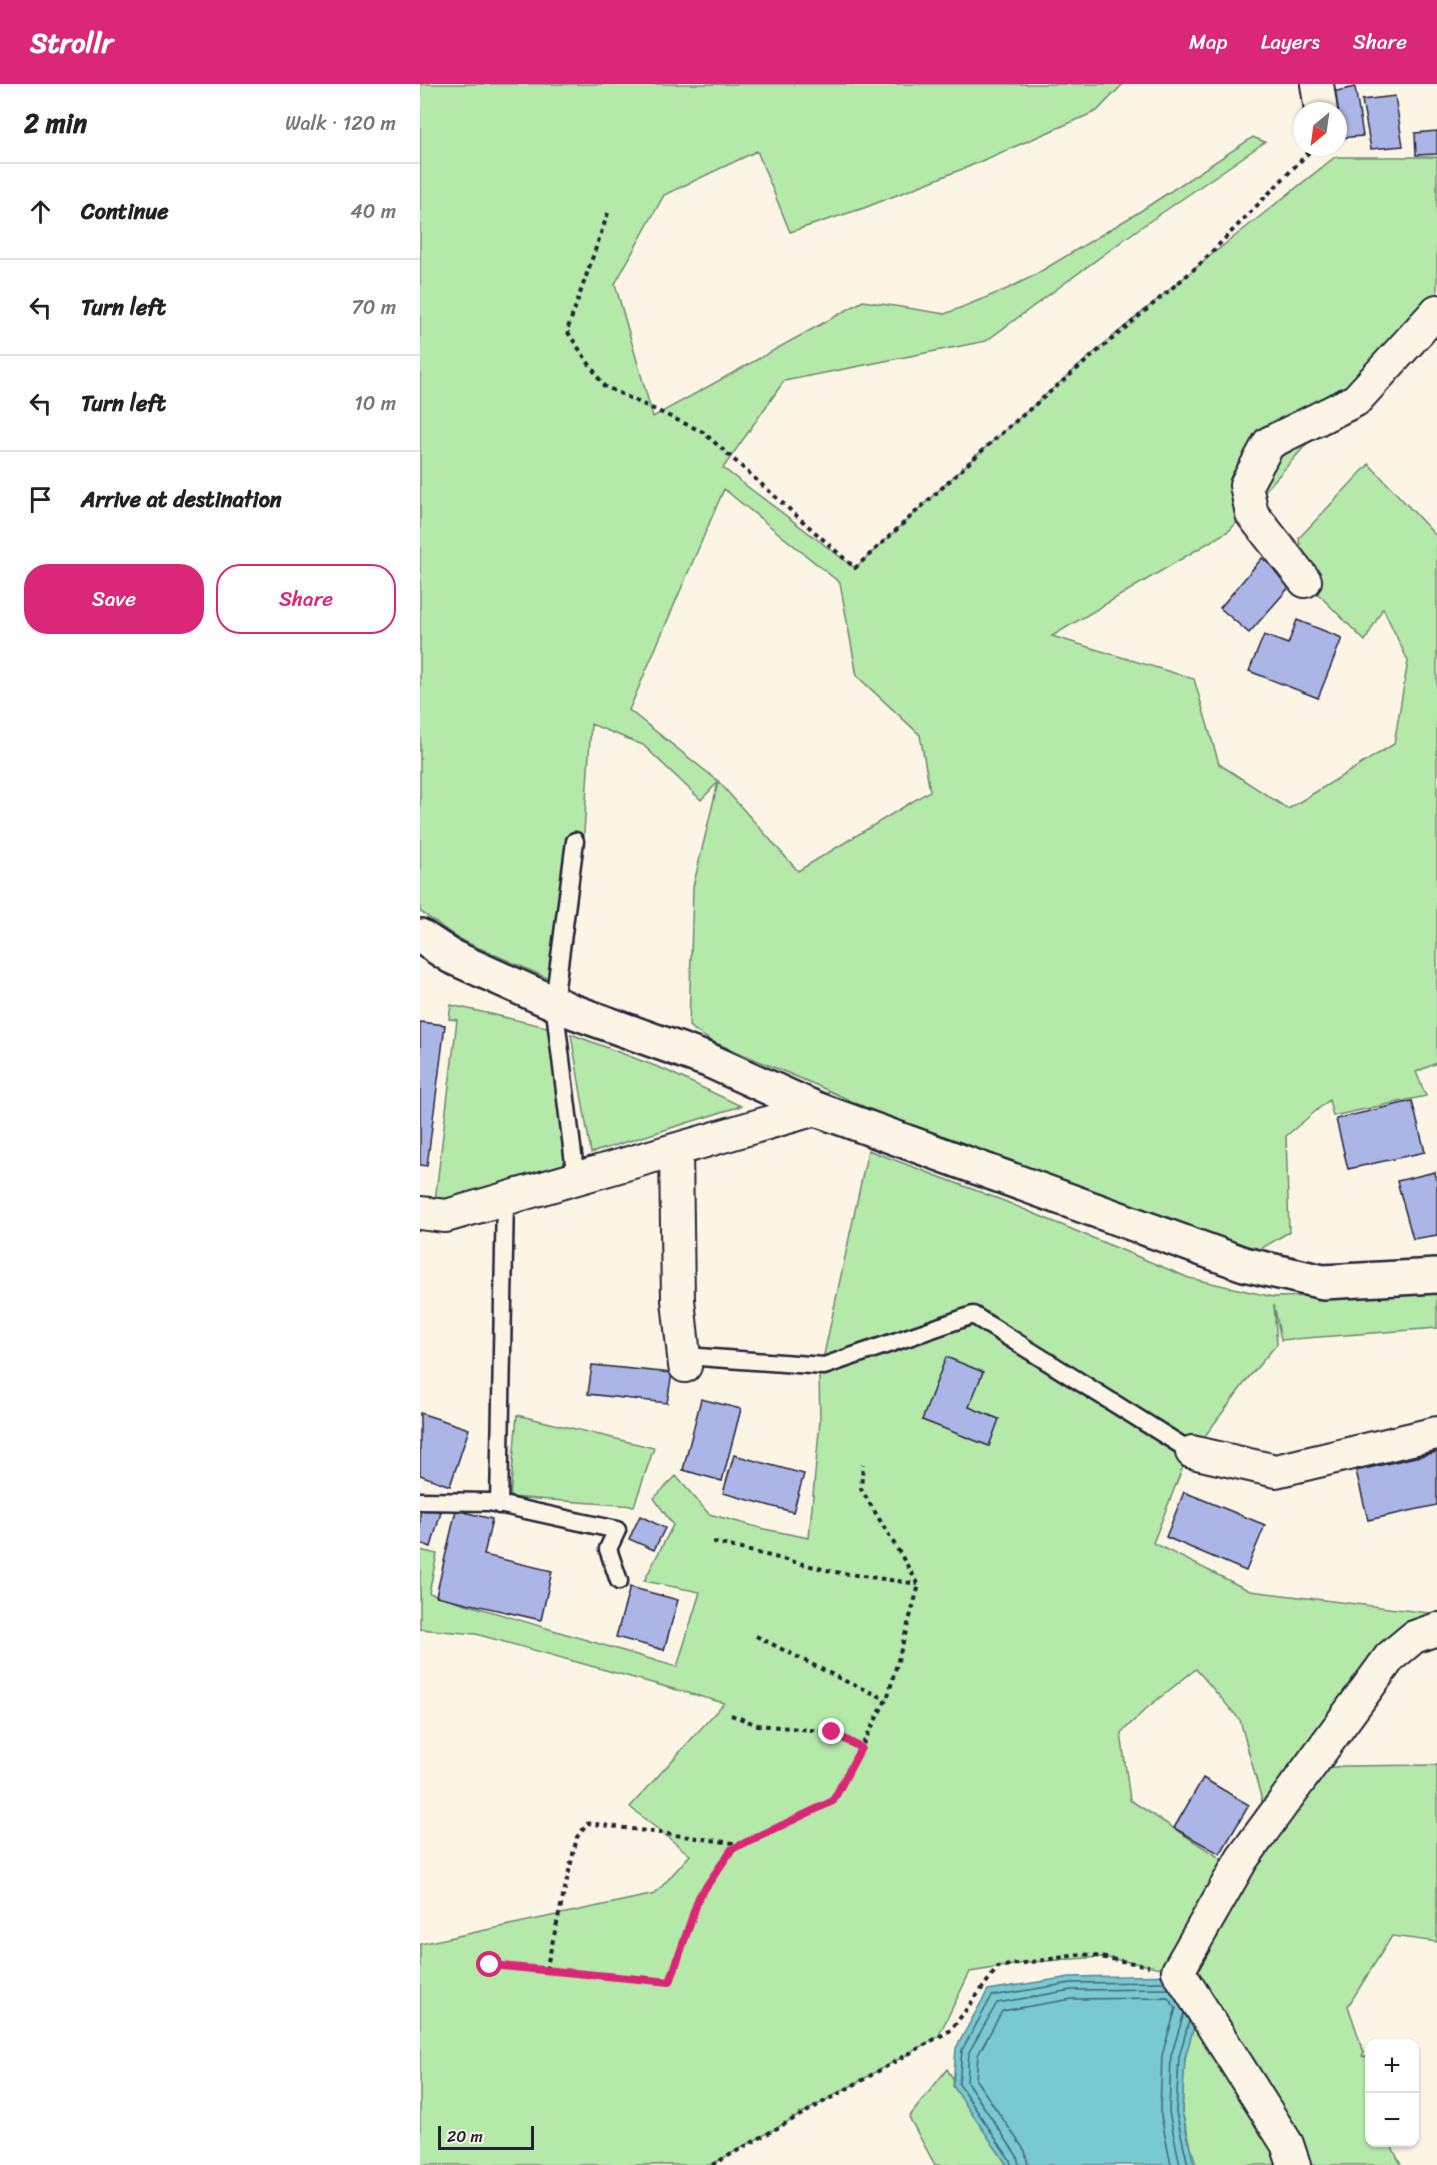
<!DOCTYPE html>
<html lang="en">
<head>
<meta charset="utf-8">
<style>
  :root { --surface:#fff; --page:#f2f2f2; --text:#222; --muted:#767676; --line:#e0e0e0; --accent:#db2777 }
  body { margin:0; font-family:Sriracha,sans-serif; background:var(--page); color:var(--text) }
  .controls { position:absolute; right:18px; bottom:18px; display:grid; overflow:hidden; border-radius:12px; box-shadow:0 2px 4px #0004 }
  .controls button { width:54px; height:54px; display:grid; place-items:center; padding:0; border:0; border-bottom:2px solid var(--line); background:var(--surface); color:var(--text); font:30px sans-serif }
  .compass { position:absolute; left:873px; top:18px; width:54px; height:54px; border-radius:50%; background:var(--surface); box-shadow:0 2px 4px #0004; rotate:209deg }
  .scale { position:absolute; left:18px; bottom:15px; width:96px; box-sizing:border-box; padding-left:6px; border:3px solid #22223b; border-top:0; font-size:16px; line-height:21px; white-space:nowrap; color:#22223b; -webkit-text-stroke:4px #fcf5e5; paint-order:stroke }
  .stop { position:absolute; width:18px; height:18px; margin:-14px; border:4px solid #db2777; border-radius:50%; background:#fff }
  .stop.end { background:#db2777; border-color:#fff; box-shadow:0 2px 6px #0008 }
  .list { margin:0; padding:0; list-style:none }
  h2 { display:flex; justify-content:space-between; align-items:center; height:78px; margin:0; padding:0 24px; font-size:26px }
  h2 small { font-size:20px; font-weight:400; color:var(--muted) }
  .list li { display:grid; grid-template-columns:39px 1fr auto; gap:18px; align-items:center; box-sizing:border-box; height:96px; padding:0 24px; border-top:2px solid var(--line) }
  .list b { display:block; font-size:22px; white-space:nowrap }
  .list em { font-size:20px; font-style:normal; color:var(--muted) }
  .actions { display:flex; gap:12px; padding:18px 24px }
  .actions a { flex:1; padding:14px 0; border:2px solid var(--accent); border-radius:24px; text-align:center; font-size:21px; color:var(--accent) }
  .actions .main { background:var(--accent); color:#fff }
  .icon { flex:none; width:33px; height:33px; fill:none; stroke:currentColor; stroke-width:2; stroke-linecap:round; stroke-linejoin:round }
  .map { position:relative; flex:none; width:1017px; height:2081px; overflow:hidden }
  header { display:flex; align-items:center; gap:36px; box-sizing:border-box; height:84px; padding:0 30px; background:var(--accent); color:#fff }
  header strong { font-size:28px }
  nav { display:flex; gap:33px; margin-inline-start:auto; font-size:21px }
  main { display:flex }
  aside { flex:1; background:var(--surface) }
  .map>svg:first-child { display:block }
</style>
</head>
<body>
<header>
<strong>Strollr</strong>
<nav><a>Map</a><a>Layers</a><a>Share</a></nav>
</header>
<main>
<aside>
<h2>2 min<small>Walk · 120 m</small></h2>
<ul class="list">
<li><svg class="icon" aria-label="ahead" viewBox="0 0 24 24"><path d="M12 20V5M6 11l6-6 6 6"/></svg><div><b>Continue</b></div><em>40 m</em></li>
<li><svg class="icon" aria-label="left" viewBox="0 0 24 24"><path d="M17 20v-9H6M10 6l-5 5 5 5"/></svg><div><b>Turn left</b></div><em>70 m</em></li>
<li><svg class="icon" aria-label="left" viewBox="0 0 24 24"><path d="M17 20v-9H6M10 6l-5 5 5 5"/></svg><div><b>Turn left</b></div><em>10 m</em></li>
<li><svg class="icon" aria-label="arrive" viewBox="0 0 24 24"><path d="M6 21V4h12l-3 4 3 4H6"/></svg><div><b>Arrive at destination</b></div></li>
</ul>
<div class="actions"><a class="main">Save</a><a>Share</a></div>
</aside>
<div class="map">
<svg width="1017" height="2081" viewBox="0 0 1017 2081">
  <rect width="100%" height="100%" fill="#fcf5e5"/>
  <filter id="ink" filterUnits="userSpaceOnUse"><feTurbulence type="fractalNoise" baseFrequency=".0167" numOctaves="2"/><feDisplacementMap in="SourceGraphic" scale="12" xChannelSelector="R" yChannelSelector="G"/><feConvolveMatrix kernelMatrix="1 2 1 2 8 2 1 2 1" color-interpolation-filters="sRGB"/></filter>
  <g filter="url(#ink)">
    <path fill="#b5e9aa" stroke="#6c8672" stroke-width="1.5" fill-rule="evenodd" d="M 0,0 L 703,0 L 677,27 L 550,82 L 444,124 L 370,148 L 337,67 L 244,111 L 195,200 L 233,333 L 443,217 L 525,230 L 587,205 L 613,192 L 719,128 L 833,53 L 845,58 L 717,146 L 566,257 L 364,297 L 303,384 L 435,484 L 558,370 L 686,258 L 795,168 L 915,73 L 1017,73 L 1017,214 L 810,446 L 632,552 L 774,595 L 799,680 L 868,725 L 974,660 L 988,577 L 963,524 L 945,557 L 885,497 L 879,454 L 949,380 L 1017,453 L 1017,979 L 996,988 L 1006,1012 L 913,1032 L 909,1016 L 866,1052 L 869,1148 L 834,1169 L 538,1065 L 396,1001 L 291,957 L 269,942 L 273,803 L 298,698 L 281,716 L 223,661 L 171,640 L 163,764 L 134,897 L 39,855 L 0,827 ZM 304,405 L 420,499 L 437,592 L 500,651 L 510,707 L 378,787 L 298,697 L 209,626 Z
      M 31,921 L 127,943 L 156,1095 L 14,1125 L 37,936 L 29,935 Z
      M 151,950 L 243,985 L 321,1022 L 171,1069 Z
      M 448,1066 L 584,1117 L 769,1194 L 853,1213 L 1017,1210 L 1017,1244 L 861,1256 L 854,1221 L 857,1260 L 829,1293 L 764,1380 L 733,1459 L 830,1507 L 1017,1530 C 967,1573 917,1616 878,1670 C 866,1687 855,1706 844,1724 L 820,1636 L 776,1585 L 728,1623 L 701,1649 L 710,1716 L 817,1785 L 758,1887 L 682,1873 L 611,1878 L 550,1888 L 518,1953 L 291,2081 L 0,2081 L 0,1860 L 235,1810 L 270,1771 L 210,1723 L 304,1619 L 56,1550 L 0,1545 L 0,1466 L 17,1470 L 9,1509 L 257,1583 L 280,1508 L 224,1497 L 253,1441 L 234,1414 L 256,1392 L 289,1430 L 344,1445 L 389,1454 L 400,1337 L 399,1294 Z
      M 97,1331 L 234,1364 L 214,1422 L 90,1413 Z
      M 1017,1681 L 1017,1858 L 972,1852 L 928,1922 L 944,1969 L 942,1972 L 949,1974 L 950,2058 L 970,2059 L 981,2081 L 776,2081 L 762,2028 L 764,1981 L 776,1915 L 764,1885 L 895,1685 L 924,1682 Z
      M 527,1985 L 587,2081 L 515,2081 L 489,2033 Z"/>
    <path fill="#78c9d0" stroke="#568694" stroke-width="1.5" d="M 763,1891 L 780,1921 L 765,1974 L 762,2028 L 774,2081 L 587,2081 L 533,2002 L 536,1964 L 568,1906 L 650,1893 Z"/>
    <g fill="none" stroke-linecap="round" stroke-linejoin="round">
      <path stroke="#446577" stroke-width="1.5" d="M 591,2081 L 590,2076 L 539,2000 L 542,1966 L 572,1912 L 651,1899 L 744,1898
        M 599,2081 L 597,2072 L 547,1998 L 549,1968 L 577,1919 L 651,1906 L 749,1905
        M 608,2081 L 605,2067 L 556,1996 L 558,1971 L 582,1927 L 652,1915 L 748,1914 L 756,1924 L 742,1971 L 740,2027 L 751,2081
        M 760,2081 L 749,2028 L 751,1972 L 764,1929
        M 768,2081 L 756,2028 L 759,1973 L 769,1937"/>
    </g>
    <path fill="#acb6e6" stroke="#22223b" stroke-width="1.5" d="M 935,3 L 943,52 L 918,54 L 918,27 L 911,27 L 908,9 Z
      M 975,12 L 983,62 L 951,65 L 942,16 Z
      M 1017,47 L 1017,70 L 996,71 L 995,49 Z
      M 842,474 L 872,500 L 829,549 L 800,524 Z
      M 877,536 L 922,554 L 898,614 L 829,587 L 844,551 L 868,560 Z
      M 0,938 L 25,941 L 7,1082 L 0,1081 Z
      M 992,1017 L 1005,1068 L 928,1085 L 916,1035 Z
      M 1015,1088 L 1017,1098 L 1017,1151 L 993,1155 L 977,1097 Z
      M 526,1273 L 563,1288 L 549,1323 L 579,1335 L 569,1362 L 502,1336 Z
      M 172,1281 L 252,1289 L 247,1319 L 168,1310 Z
      M 281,1315 L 321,1325 L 302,1397 L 263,1386 Z
      M 0,1329 L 49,1345 L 30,1402 L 0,1391 Z
      M 1017,1368 L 1017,1421 L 948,1436 L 936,1387 Z
      M 314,1371 L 384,1390 L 373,1428 L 303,1409 Z
      M 764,1408 L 845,1441 L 826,1487 L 746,1453 Z
      M 0,1422 L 21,1428 L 11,1463 L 0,1459 Z
      M 36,1426 L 72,1435 L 64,1471 L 132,1487 L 121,1536 L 16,1512 Z
      M 220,1432 L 245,1444 L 234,1466 L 209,1455 Z
      M 210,1503 L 258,1516 L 244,1566 L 196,1553 Z
      M 783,1694 L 829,1721 L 800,1770 L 754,1744 Z"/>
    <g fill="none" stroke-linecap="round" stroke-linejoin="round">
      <defs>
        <path id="lane" d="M 155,757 L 134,919 L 156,1095
          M 279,1273 L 404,1282 L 553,1231 L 772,1368
          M 0,1417 L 69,1418 L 197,1446 L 188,1465 L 199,1497
          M 79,1421 L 85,1115"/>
        <path id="street" d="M 897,0 L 901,27
          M 885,497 L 832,430 L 826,401 L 849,359 L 936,316 L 1017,227
          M 256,1066 L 258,1216 L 265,1282
          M 0,1129 L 26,1132 L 396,1025
          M 772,1368 L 856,1387 L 1017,1349
          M 874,2081 L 867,2060 L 758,1887 L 822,1775 L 970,1573 L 994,1553 L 1017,1545"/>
        <path id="secondary" d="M 0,852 L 32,873 L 152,927 L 288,976 L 396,1025 L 824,1180 L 903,1198 L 1017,1192"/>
      </defs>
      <use href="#lane" stroke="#22223b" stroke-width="21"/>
      <use href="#street" stroke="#22223b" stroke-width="36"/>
      <use href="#secondary" stroke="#22223b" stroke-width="38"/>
      <path stroke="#22223b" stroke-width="4" stroke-dasharray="4.5 4.5" stroke-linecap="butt" d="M 188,129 L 147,247 L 184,302 L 283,348 L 435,484 L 576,354 L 779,181 L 894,63
        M 293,1458 L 415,1488 L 498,1500
        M 336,1552 L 425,1597 L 466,1615
        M 311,1631 L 338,1641 L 412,1648 L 441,1664
        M 70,1881 L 250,1897 L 279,1813 L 312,1765 L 413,1717 L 468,1612 L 499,1501 L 441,1405 L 443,1380
        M 126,1886 L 157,1753 L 168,1739 L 320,1760
        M 292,2081 L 531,1946 L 578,1883 L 664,1870 L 729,1882"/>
      <use href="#lane" stroke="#fcf5e5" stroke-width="16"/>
      <use href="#street" stroke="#fcf5e5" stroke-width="32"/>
      <use href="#secondary" stroke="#fcf5e5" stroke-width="33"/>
    </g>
  </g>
  <g fill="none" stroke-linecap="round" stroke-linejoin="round" filter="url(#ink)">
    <path stroke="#db2777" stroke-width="8" d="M 70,1881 L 250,1898 L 279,1813 L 312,1765 L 413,1717 L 441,1664 L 412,1648"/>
  </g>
</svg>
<div class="controls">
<button>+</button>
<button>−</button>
</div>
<svg class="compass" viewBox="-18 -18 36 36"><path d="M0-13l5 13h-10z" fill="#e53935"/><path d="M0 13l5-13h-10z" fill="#767676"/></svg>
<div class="scale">20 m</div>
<div class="stop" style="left:70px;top:1881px"></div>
<div class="stop end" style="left:412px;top:1648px"></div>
</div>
</main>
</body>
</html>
